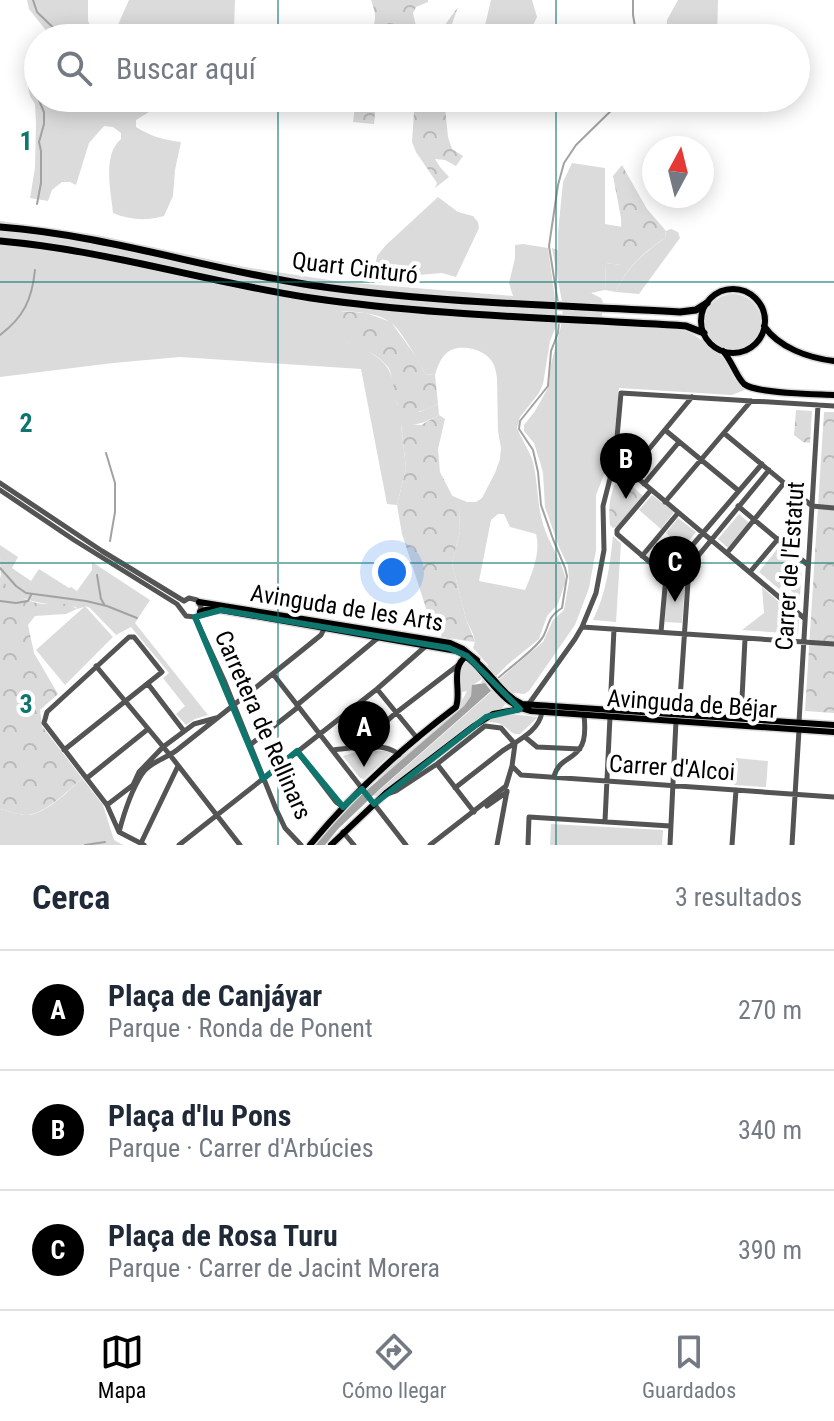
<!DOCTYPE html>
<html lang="es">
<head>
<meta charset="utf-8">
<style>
  :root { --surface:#fff; --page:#f6f6f7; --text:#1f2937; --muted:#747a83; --line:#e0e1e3; --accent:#000 }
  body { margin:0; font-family:"Roboto Condensed",sans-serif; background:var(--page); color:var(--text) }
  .compass { position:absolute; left:642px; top:136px; width:72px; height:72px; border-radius:50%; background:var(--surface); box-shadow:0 4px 20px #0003; rotate:7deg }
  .you { position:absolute; left:392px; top:572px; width:28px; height:28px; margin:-20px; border:6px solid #fff; border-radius:50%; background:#1a73e8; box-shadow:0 0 0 12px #1a73e833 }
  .badge { display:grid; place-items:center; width:52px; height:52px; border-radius:50%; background:var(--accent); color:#fff; font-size:26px; font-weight:700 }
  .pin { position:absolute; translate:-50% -66px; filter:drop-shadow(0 2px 4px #0008) }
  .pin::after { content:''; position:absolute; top:42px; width:28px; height:24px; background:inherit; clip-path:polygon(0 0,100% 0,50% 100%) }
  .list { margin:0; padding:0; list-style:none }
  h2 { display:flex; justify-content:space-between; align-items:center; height:104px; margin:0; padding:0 32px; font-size:34px }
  h2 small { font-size:26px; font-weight:400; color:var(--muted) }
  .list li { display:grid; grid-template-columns:52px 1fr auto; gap:24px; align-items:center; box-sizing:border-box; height:120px; padding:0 32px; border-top:2px solid var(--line) }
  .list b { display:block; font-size:30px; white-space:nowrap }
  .list p { margin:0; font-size:26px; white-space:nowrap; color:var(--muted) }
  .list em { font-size:26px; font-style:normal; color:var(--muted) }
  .icon { flex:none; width:44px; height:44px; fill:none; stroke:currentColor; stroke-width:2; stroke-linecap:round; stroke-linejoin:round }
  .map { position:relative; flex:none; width:834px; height:845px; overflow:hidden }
  .search { position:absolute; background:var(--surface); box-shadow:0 4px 20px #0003; left:24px; right:24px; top:24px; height:88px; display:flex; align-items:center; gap:20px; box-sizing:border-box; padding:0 28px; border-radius:44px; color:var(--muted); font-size:30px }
  .sheet { height:464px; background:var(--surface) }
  nav { display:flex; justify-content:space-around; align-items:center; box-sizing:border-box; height:112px; border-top:2px solid var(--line); background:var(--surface); font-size:22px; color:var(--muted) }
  nav a { display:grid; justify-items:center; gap:4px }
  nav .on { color:var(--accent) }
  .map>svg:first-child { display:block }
</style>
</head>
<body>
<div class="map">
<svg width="834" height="845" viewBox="0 0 834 845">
  <defs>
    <pattern id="forest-crowns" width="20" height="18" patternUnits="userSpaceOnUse" patternTransform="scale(2)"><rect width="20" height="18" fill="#dbdbdb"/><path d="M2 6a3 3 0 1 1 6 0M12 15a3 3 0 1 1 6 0" fill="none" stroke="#bababa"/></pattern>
  </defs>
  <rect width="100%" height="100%" fill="#fff"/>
  <path fill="#dbdbdb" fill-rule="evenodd" d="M 27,0 L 88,0 L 88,21 L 97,38 L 52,38 L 29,9 Z
    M 129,0 L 235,0 L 234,30 L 230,38 L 112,38 Z
    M 491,0 L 532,0 L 537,17 L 527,38 L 482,38 Z
    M 678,0 L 718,0 L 717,38 L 666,38 L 667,20 Z
    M 38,76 L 38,98 L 156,98 L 158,100 L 155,106 L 149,112 L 136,120 L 136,127 C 150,136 164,140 181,142 L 175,170 L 173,196 L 164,216 C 148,221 129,220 113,213 C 111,191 102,155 121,139 L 121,133 L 113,127 L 104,126 L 89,143 L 76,185 L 70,182 L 62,182 L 52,190 L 48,201 L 30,198 L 35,168 L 36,123 L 35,104 L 30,96 L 28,87 Z
    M 572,163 L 605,168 L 605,224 L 622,227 L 622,265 L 606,263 L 605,290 L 591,293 L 601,298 L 603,302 L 601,326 C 623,327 672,325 690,333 C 701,338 711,348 720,355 C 734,365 727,379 747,389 L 732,395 L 619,388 L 613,452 L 596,495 L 596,550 L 589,588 L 575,625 L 529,691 L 524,694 L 514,693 L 502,708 L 486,714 L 377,797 L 374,795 L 491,692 L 489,688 L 543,642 L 553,620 L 564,610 L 569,581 L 568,566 L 559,547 L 545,507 L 543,473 L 540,462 L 534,443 L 524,431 L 524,425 L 535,411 L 549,386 L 551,364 L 561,326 L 563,307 L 552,248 L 558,250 L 558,233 L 563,182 Z
    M 438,197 L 458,212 L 473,216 L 478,222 L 479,228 L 456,277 L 442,273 L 373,279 L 377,256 L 386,245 Z
    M 0,221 L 97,235 L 245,267 L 342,282 L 513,296 L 509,283 L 515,258 L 515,245 L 523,244 L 548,248 L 558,321 L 550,341 L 543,384 L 539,393 L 520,417 L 517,428 C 522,440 529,450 533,462 C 538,483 537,504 543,524 C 548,542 560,557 565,576 L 565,583 L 558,604 L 547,616 L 539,639 L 507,665 L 487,686 L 485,683 L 481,683 L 488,665 L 473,648 L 475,642 L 473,634 L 466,619 L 452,563 L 460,531 L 459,509 L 450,495 L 467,502 L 476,502 L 482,498 L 495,473 L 500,459 L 501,448 L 498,431 L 497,378 C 496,372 495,364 490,359 C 486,354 480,351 473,349 C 450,344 441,354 435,375 L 425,374 C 420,363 400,328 390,322 C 376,312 357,312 341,311 L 348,343 C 383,356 394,365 397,404 L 420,412 L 438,404 L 439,415 C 426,422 417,426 401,425 L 406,468 L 397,505 L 387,504 L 361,369 L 180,357 L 113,363 L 0,377 ZM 498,514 L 504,514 L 510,527 L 536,534 C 541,552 532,574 525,590 L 479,581 L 491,520 Z
    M 671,229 L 678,232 L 680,238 L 639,294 L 616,292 C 625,269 645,252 665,238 L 666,231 Z
    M705 322a28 28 0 1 1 56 0a28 28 0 1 1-56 0Z
    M 652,495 L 674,512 L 661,529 L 639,510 Z
    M 739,514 L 749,523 L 728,548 L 718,539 Z
    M 678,518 L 696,532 L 683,548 L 666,533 Z
    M 613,536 L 621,543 L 616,622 L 593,620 C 606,593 610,566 613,536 Z
    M 0,545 L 18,557 L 12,568 L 31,581 L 39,569 L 69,588 L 71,587 L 77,591 L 92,570 L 92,562 L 150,600 L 135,623 L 208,715 L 195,719 L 186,725 L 176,714 L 185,706 L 163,678 L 169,673 L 131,627 L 116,635 L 90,608 L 85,606 L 113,637 L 65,685 L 36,650 L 84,607 L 77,609 L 76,607 C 55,605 8,603 1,578 C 0,568 0,555 0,545 Z
    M 778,548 L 802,567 L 800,595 L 795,594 L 783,584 L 779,589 L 759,572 Z
    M 679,576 L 685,584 L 682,623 L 665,622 L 667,582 L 671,577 Z
    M 762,587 L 799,620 L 798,634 L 742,630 L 764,613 Z
    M 467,662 L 476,670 L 482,679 L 473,685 L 471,696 L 464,706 L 376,782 C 399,754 454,722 467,691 L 462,692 L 460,668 Z
    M 509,712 L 510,714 L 538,717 L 520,734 C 510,735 510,729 502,725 C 498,722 491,722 486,722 L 489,717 Z
    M 359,751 L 390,751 L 391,754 L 364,779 L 360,778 L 343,756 Z
    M 736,758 L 768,761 L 766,787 L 734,785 Z
    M 82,778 L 103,805 L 114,840 L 123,845 L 0,845 L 0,809 C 9,811 18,815 27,815 C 45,815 70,790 82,778 Z
    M 551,824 L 663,830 L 662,845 L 550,845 Z"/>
  <path fill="url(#forest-crowns)" d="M 371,0 L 428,0 L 428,2 L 416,7 L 413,13 L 417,30 L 423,35 L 430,38 L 436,37 L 458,7 L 447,38 L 367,38 C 377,22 377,17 371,0 Z
    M 356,98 L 380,98 L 376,101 L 374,124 L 353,122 Z
    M 415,98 L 444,98 L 448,137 L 452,149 L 463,156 L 456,166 L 445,160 L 435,159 L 440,167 L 449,177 L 435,188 L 437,183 L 416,152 L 412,142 Z
    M 622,165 L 647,209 L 666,231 L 665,238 C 645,251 625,269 616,292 L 605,290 L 606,263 L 622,265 L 621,218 L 613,176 Z
    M 338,311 L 366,313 L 391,322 L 417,358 L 425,374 L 435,375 L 438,404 C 427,409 413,417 401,409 C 393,403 395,377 388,367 C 366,338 334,358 338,311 Z
    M 796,410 L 812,411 L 810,443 L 803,442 L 794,435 Z
    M 824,412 L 834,412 L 834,713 L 805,711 Z
    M 439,415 L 445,419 L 438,449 L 440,472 L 459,509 L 460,531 L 452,563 L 466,619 L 475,642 L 441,637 L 442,629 L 440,621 L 427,611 L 402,534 L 397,505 L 406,468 L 401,424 L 421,425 Z
    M 622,473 L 635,483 L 633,487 L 643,496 L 617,527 L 613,528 L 610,525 C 608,506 610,488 622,473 Z
    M 0,576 C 8,592 27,603 45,604 C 58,604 66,601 77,609 L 66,614 L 35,616 L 28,625 L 34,653 L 58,694 L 40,710 L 42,726 L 82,778 C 69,790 45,814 27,815 C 18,815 9,811 0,809 Z"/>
  <path fill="#a2a2a2" d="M 485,683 L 491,691 L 380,789 L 338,829 L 325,845 L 313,845 L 360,796 L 464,706 L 471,696 L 472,685 Z"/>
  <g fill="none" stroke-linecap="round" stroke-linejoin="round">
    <path stroke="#a2a2a2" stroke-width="2" d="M 33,0 L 37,12 L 64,38
      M 633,0 L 633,15 L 637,38
      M 37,204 L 41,183 L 41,151 L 39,142 L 44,124 L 44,112 L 38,98 L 38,93
      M 558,303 L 549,246 L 558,185 L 564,163 L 576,145 L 624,98
      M 0,335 C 24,317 32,299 35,270
      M 106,453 L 115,483 L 115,512 L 110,541
      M 0,568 L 16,586 L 26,593 L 86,601 L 107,606 L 137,618
      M 97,575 L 101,599 L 104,604
      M 0,601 L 16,603 L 28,601 L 31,595
      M 495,681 C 507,669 538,648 544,635 C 550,622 548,617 562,608 L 567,576 L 565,568 L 553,539 L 541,505 L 538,472 L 533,450 L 519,429 L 520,421 L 548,386 L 551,351 L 558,333 L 559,321
      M 85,845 L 105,842"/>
    <defs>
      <path id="major" d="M701 321a32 32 0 1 1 64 0a32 32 0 1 1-64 0Z
        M 764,326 C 779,348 809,358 834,361
        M 723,351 C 732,361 736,376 744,384 C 757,394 815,394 834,395
        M 199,602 L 450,643 L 463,649 L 477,660
        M 200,612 L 205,610 L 221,610 L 457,651 C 487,666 496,704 531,711 L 834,732
        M 474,660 C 491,672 502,695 522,704 L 834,725
        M 310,845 C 352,794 403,747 456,707 C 462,690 449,667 467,656
        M 331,845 L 386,793 L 474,726 L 493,714 L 520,709"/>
      <path id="highway" d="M 0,227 C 105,235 206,269 310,285 C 432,303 557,305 680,312 L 696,310 L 707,303
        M 0,241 C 105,250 206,282 311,298 C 435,316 561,318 686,326 L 704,333"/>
    </defs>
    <use href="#major" stroke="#dbdbdb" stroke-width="9"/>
    <use href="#highway" stroke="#dbdbdb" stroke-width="10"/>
    <path stroke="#545454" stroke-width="5" d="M 665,430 L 739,491
      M 725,434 L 812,506
      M 616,460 L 804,618
      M 630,472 L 692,397
      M 0,483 L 102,551 L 184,601
      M 644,484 L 679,442
      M 0,490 L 74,540 L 177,604 L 186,616 L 195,617
      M 651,490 L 617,530 L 617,534 L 666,576
      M 665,502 L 751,401
      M 738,506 L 808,565
      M 812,506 L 834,508
      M 727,553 L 784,483
      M 642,556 L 678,513
      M 750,572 L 778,539
      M 669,574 L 681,575 L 686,582
      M 666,576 L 762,464
      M 184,601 L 189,598 L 197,600 L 201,607 L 199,614
      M 195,617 L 224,680 L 276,809 L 285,828 L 301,845
      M 582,627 L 834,644
      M 661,632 L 666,576
      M 96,666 L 170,755 L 240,845
      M 273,674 L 406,845
      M 148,684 L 184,731
      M 377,689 L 417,738
      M 528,705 L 575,639 L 582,627 L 596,593 L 604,550 L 603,506 L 615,459 L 621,393 L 834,406
      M 610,710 L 614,629
      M 679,714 L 689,567 L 769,470
      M 741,718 L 745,639
      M 799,722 L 818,405
      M 525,737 L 537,747 L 580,749
      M 250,745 L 297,708 L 297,705 L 379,637
      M 357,747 L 397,712 L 457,666
      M 64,750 L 162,672 L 134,637 L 129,637 L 47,712 L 44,723 L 107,805 L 119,832 L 144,845
      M 333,750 C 351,748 386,741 399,755
      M 297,751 L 336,802 L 343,807
      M 437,764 L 474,812
      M 512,766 L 521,775 L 834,797
      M 554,777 C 558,759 572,761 580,748 C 586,740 585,724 584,715
      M 87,778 L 148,729
      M 455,788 C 470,776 486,764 501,752 C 516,741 539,732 542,712
      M 385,795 L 396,791 L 437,764 L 485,726 L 501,728 L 515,744
      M 107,805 L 133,785 L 139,772 L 163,747 L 194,724 L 216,718
      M 487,806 L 507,792
      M 605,821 L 610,717
      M 119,832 C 124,813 131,791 142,774 C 148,763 167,758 177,750 C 225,712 273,674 321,635 L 325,627
      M 343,832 L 354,845
      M 141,843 L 178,766
      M 179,845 L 377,689 L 427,645
      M 430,845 L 506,786 L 512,766 L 515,744
      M 497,845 L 507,791
      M 528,845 L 529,817 L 670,826
      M 670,845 L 676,721
      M 732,845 L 736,790
      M 792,845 L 799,730"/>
    <use href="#major" stroke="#000" stroke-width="6"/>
    <use href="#highway" stroke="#000" stroke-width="7"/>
  </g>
  <path fill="none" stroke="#0f766e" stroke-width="6" stroke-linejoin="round" d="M 221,610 L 449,648 L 467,656 L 520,709 L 486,717 L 374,804 L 362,789 L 343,807 L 297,751 L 263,779 L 195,617 Z"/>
  <path fill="none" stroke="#0f766e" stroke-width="2" stroke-opacity="0.55" d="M 278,0 L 278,38M 556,0 L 556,38M 278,98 L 278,845M 556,98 L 556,845M 0,282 L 834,282M 0,563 L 834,563"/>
  <g text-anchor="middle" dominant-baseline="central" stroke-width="8" stroke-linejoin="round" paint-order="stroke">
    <g font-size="24" fill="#000" stroke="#fff">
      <text transform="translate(355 268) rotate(7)">Quart Cinturó</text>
      <text transform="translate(790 566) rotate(-86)">Carrer de l'Estatut</text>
      <text transform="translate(347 608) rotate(9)">Avinguda de les Arts</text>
      <text transform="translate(692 704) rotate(4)">Avinguda de Béjar</text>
      <text transform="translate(263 725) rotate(66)">Carretera de Rellinars</text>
      <text transform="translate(672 768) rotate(4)">Carrer d'Alcoi</text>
    </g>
  </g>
  <g font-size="26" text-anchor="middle" font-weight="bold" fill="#0f766e" stroke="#fff" stroke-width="8" stroke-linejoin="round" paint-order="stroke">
    <text x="26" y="150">1</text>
    <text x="26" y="432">2</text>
    <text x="26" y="713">3</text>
  </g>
</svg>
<svg class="compass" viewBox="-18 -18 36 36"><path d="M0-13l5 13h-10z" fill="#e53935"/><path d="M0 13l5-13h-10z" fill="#747a83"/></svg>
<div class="you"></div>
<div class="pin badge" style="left:364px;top:767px">A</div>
<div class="pin badge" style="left:626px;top:499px">B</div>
<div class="pin badge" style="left:675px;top:602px">C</div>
<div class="search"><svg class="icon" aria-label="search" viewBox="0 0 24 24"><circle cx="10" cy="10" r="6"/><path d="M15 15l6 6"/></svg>Buscar aquí</div>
</div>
<section class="sheet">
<h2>Cerca<small>3 resultados</small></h2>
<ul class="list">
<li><span class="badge">A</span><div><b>Plaça de Canjáyar</b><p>Parque · Ronda de Ponent</p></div><em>270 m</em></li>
<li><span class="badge">B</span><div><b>Plaça d'Iu Pons</b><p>Parque · Carrer d'Arbúcies</p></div><em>340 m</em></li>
<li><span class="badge">C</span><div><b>Plaça de Rosa Turu</b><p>Parque · Carrer de Jacint Morera</p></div><em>390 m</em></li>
</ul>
</section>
<nav>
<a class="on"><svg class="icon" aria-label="map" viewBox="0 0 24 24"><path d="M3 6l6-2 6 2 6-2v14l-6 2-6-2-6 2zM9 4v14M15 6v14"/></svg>Mapa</a>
<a><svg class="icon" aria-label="directions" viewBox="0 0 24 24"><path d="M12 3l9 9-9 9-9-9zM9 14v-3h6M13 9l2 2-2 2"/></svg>Cómo llegar</a>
<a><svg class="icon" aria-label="saved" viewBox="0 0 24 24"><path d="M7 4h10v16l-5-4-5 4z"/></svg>Guardados</a>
</nav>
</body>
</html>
